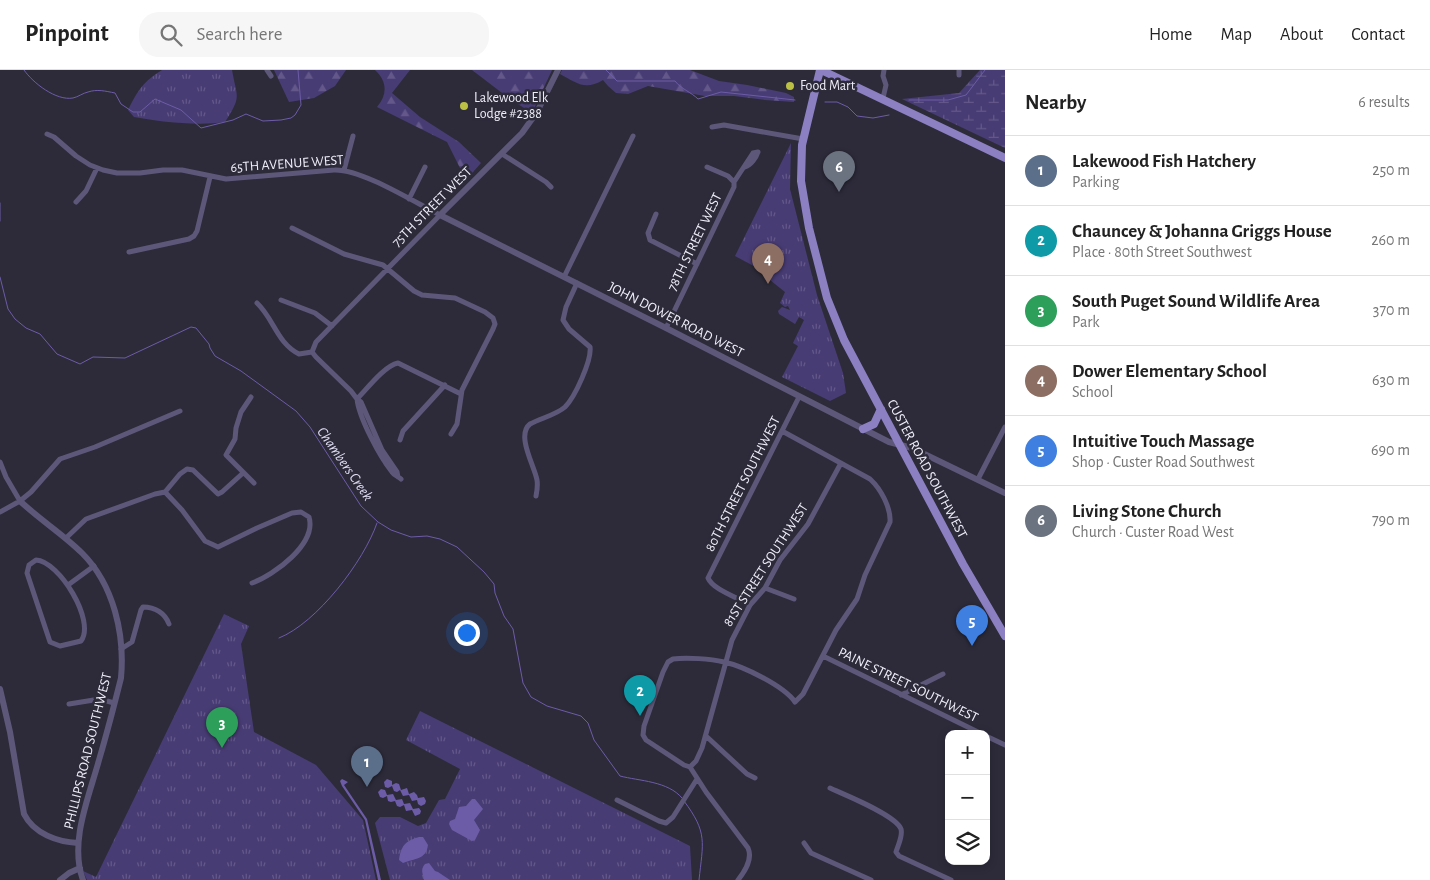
<!DOCTYPE html>
<html lang="en">
<head>
<meta charset="utf-8">
<style>
  :root { --surface:#fff; --page:#f6f6f6; --text:#222; --muted:#767676; --line:#e0e0e0; --accent:#b45309 }
  body { margin:0; font-family:"Alegreya Sans",sans-serif; background:var(--page); color:var(--text) }
  .controls { position:absolute; right:15px; bottom:15px; display:grid; overflow:hidden; border-radius:10px; box-shadow:0 2px 8px #0003 }
  .controls button { width:45px; height:45px; display:grid; place-items:center; padding:0; border:0; border-bottom:1px solid var(--line); background:var(--surface); color:var(--text); font:25px sans-serif }
  .you { position:absolute; left:466px; top:562px; width:18px; height:18px; margin:-12px; border:4px solid #fff; border-radius:50%; background:#1a73e8; box-shadow:0 0 0 8px #1a73e833 }
  .badge { display:grid; place-items:center; width:32px; height:32px; border-radius:50%; background:var(--accent); color:#fff; font-size:16px; font-weight:700 }
  .pin { position:absolute; translate:-50% -41px; filter:drop-shadow(0 1px 2px #0008) }
  .pin::after { content:''; position:absolute; top:26px; width:18px; height:15px; background:inherit; clip-path:polygon(0 0,100% 0,50% 100%) }
  .list { margin:0; padding:0; list-style:none }
  h2 { display:flex; justify-content:space-between; align-items:center; height:65px; margin:0; padding:0 20px; font-size:21px }
  h2 small { font-size:16px; font-weight:400; color:var(--muted) }
  .list li { display:grid; grid-template-columns:32px 1fr auto; gap:15px; align-items:center; box-sizing:border-box; height:70px; padding:0 20px; border-top:1px solid var(--line) }
  .list b { display:block; font-size:19px; white-space:nowrap }
  .list p { margin:0; font-size:16px; white-space:nowrap; color:var(--muted) }
  .list em { font-size:16px; font-style:normal; color:var(--muted) }
  .icon { flex:none; width:28px; height:28px; fill:none; stroke:currentColor; stroke-width:2; stroke-linecap:round; stroke-linejoin:round }
  .map { position:relative; flex:none; width:1005px; height:810px; overflow:hidden }
  header { display:flex; align-items:center; gap:30px; box-sizing:border-box; height:70px; padding:0 25px; background:var(--surface); border-bottom:1px solid var(--line) }
  header strong { font-size:24px }
  nav { display:flex; gap:28px; margin-inline-start:auto; font-size:18px }
  .search { width:350px; height:45px; background:var(--page); display:flex; align-items:center; gap:12px; box-sizing:border-box; padding:0 18px; border-radius:20px; color:var(--muted); font-size:19px }
  main { display:flex }
  aside { flex:1; background:var(--surface) }
  .map>svg:first-child { display:block }
</style>
</head>
<body>
<header>
<strong>Pinpoint</strong>
<div class="search"><svg class="icon" aria-label="search" viewBox="0 0 24 24"><circle cx="10" cy="10" r="6"/><path d="M15 15l6 6"/></svg>Search here</div>
<nav><a>Home</a><a>Map</a><a>About</a><a>Contact</a></nav>
</header>
<main>
<div class="map">
<svg width="1005" height="810" viewBox="0 0 1005 810">
  <defs>
    <pattern id="forest-firs" width="22" height="20" patternUnits="userSpaceOnUse" patternTransform="scale(1.25)"><rect width="22" height="20" fill="#483c74"/><path d="M5 1l3.5 6h-7zM16 11l3.5 6h-7z" fill="#635889"/></pattern>
    <pattern id="wetland-marsh" width="20" height="14" patternUnits="userSpaceOnUse" patternTransform="scale(1.25)"><rect width="20" height="14" fill="#483c74"/><path d="M1 5h8M5 5V1M11 12h8M15 12V8" fill="none" stroke="#635889"/></pattern>
    <pattern id="park-tufts" width="24" height="20" patternUnits="userSpaceOnUse" patternTransform="scale(1.25)"><rect width="24" height="20" fill="#483c74"/><path d="M3 7l-1-3M5 7V3M7 7l1-3M15 17l-1-3M17 17v-4M19 17l1-3" fill="none" stroke="#635889"/></pattern>
  </defs>
  <rect width="100%" height="100%" fill="#2d2b3a"/>
  <path fill="url(#forest-firs)" d="M 274,0 L 346,0 L 335,16 L 314,28 L 289,32 Z
    M 375,0 L 410,0 L 392,23 L 420,47 L 459,72 L 481,93 L 466,110 L 447,72 L 377,37 C 388,24 387,11 375,0 Z
    M 472,0 L 552,0 L 532,43 L 510,29 Z
    M 562,0 L 690,0 L 719,11 L 747,15 L 786,23 L 794,27 L 794,32 L 765,30 L 734,26 L 705,26 L 648,16 L 628,24 L 616,23 L 608,16 L 603,10 C 585,21 577,13 560,4 Z"/>
  <path fill="url(#wetland-marsh)" d="M 980,0 L 1005,0 L 1005,78 L 902,29 L 959,23 Z"/>
  <path fill="url(#park-tufts)" d="M 162,0 L 232,0 C 237,29 242,25 225,52 C 197,56 162,52 134,47 L 128,40 C 138,20 143,12 162,0 Z
    M 791,73 L 790,119 L 817,225 L 843,303 L 846,323 L 830,331 L 782,307 L 798,276 L 793,273 L 804,250 L 799,247 L 795,254 L 779,244 L 778,241 L 782,237 L 790,240 L 788,236 L 785,237 L 780,233 L 785,222 L 770,210 L 765,202 L 735,186 Z
    M 224,544 L 249,556 L 241,574 L 254,662 L 316,695 L 363,750 L 376,810 L 87,810 L 83,801 L 96,807 Z
    M 420,641 L 690,776 L 692,810 L 390,810 L 375,753 L 380,747 L 400,747 L 418,756 L 426,753 L 439,730 L 445,729 L 460,699 L 406,670 Z"/>
  <path fill="#6c5ca7" d="M 342,709 L 348,712 L 344,715 L 367,749 L 381,810 L 378,810 L 365,750 L 342,716 L 340,711 Z
    M 387,709 L 392,711 L 392,715 L 396,713 L 399,714 L 401,720 L 407,718 L 409,724 L 414,722 L 417,725 L 418,728 L 424,727 L 426,731 L 425,734 L 421,736 L 418,734 L 417,730 L 412,731 L 409,725 L 403,726 L 400,720 L 397,722 L 394,721 L 392,716 L 388,718 L 385,717 L 384,712 Z
    M 381,719 L 385,720 L 387,725 L 393,724 L 396,730 L 402,729 L 404,734 L 410,733 L 413,739 L 419,738 L 421,741 L 420,744 L 415,746 L 412,740 L 406,741 L 404,735 L 400,737 L 397,736 L 395,731 L 391,732 L 388,731 L 387,726 L 383,728 L 380,727 L 378,722 Z
    M 472,729 L 475,729 L 483,739 L 474,750 L 480,760 L 475,770 L 472,771 L 452,760 L 449,754 L 450,751 L 455,749 L 459,737 L 466,736 Z
    M 419,767 L 423,767 L 428,775 C 426,790 415,788 403,793 L 399,790 C 401,776 405,771 419,767 Z
    M 429,793 L 435,801 L 438,802 L 450,810 L 424,810 C 423,803 420,800 425,794 Z"/>
  <g fill="none" stroke-linecap="round" stroke-linejoin="round">
    <path stroke="#6c5ca7" stroke-width="1" d="M 24,0 C 33,13 56,31 73,28 C 78,27 83,23 88,22 C 97,19 105,21 115,23 L 121,34 L 133,42 L 140,42 L 155,29 L 181,40 L 201,58 L 233,50 L 246,44 L 263,51 L 281,50 L 291,48 L 295,45 L 301,35 L 298,0
      M 606,0 L 617,11 L 675,11 C 681,19 691,22 698,29 L 721,22 L 795,30
      M 909,30 L 948,30 L 966,25 L 985,0
      M 825,32 L 837,32 L 848,37 L 857,46 L 873,48 L 889,45
      M 0,133 L 0,151
      M 0,207 L 8,239 L 15,249 L 26,258 L 40,264 L 57,284 L 80,294 L 93,287 L 125,288 L 191,257 L 196,258 L 209,274 L 210,278 L 215,286 L 241,301 L 296,341 L 310,357 L 361,436 L 378,452 L 391,460 L 411,467 L 427,466 L 440,469 L 457,477 L 484,502 L 494,514 L 495,523 L 504,546 L 513,559 L 523,613 L 531,627 L 547,636 L 581,646 L 588,653 L 594,670 L 620,706 C 639,711 668,711 682,728
      M 279,568 C 317,553 364,491 377,453
      M 684,731 C 708,763 703,772 699,810"/>
    <path stroke="#5d5879" stroke-width="5" d="M 267,0 L 271,6
      M 959,5 L 959,0
      M 883,28 L 886,15 L 883,6 L 884,0
      M 712,57 L 724,55 L 803,69
      M 47,64 L 54,67 L 76,86 L 90,95 L 103,100 L 117,103 L 140,103 L 163,100 L 182,100 L 226,109 L 334,100 C 362,99 414,132 440,145 L 316,272 L 312,282
      M 502,84 L 546,112 L 551,117
      M 707,97 L 728,106 L 734,112
      M 745,97 C 751,95 756,88 758,82
      M 344,100 L 353,66
      M 409,129 L 425,97
      M 76,132 L 86,121 L 97,98
      M 656,144 L 648,163 L 650,170 L 697,194
      M 292,158 L 344,184 L 383,195 L 414,221 L 422,225 L 455,228 L 485,242 L 493,248 L 495,254 L 493,259 L 462,320 L 457,354 L 451,364
      M 129,182 L 189,169 L 194,166 L 197,161 L 210,107
      M 564,207 L 633,66
      M 281,230 L 315,243 L 332,256
      M 257,233 C 274,249 277,273 299,284 L 312,282
      M 666,258 L 734,117 L 734,112 L 753,83 L 758,82
      M 312,282 L 316,287 L 351,321 L 357,329 L 361,332 L 382,380 L 397,402 L 398,407
      M 251,327 L 241,342 L 236,358 L 235,369 L 226,385 L 254,413
      M 357,329 C 367,319 384,296 398,293 L 461,324
      M 357,329 C 359,348 380,387 392,402 C 394,405 398,406 401,409
      M 400,370 L 403,361 L 445,315
      M 0,392 L 6,407 L 20,431
      M 978,409 L 1005,357
      M 165,422 L 182,440 L 205,471 L 218,477 L 257,458 L 292,443 L 301,442 L 309,447 C 317,474 274,505 252,513
      M 536,426 C 537,421 538,416 537,410 C 534,395 516,365 530,354 C 541,348 556,345 565,337 C 575,327 592,290 590,277 L 569,259 L 563,250 L 566,237 L 577,213
      M 0,442 L 20,431 L 31,422 L 60,389 L 95,377 L 180,341
      M 66,468 L 86,449 L 155,424 L 165,422 L 180,404 L 187,399 L 193,400 L 218,424 L 222,422 L 243,403
      M 36,490 C 59,491 96,551 81,571 L 60,576 L 50,572 L 27,503 L 29,495 Z
      M 68,515 L 94,496
      M 765,518 L 794,529
      M 750,535 C 739,528 713,520 708,508 L 799,327
      M 121,579 L 132,572 L 141,540 L 143,537 C 155,537 165,543 169,554
      M 823,586 L 982,664
      M 901,625 L 943,604
      M 69,634 L 100,629 L 114,633
      M 706,666 L 747,704 L 755,708
      M 986,666 L 1005,675
      M 690,697 L 696,691 L 702,678 L 732,570 L 750,535 L 765,518 L 780,490 L 808,454 L 841,393
      M 830,718 C 845,725 896,745 901,759 C 903,766 898,775 896,782 L 899,786 L 951,810
      M 617,730 L 659,751 L 666,753 L 673,747 L 697,709
      M 804,773 L 811,783 L 871,810
      M 738,810 C 745,801 753,789 748,778 L 706,722 L 690,697 L 684,695 L 646,670 L 643,665 L 644,656 L 663,602 L 668,592 L 673,589 C 687,587 711,589 724,592 C 743,596 784,616 795,632 L 803,624 L 836,560 L 857,529 L 865,505 L 890,452 C 891,438 881,419 870,409 L 782,361"/>
    <path stroke="#5d5879" stroke-width="6" d="M 558,0 L 537,42 L 522,63 L 440,145 L 666,258 L 889,372 L 912,378 L 1005,423
      M 20,431 C 40,450 63,464 82,483 C 114,515 125,565 121,608 C 114,636 107,663 99,690 C 89,727 69,772 83,810
      M 0,619 L 10,662 L 24,744 C 34,764 58,772 78,773
      M 60,810 L 69,803 L 80,798"/>
    <path stroke="#8c80c3" stroke-width="8" d="M 820,0 L 802,75 L 801,111 L 809,158 L 827,228 L 844,270 L 963,494 L 1005,566
      M 821,0 L 1005,88
      M 863,359 L 874,354 L 881,339"/>
  </g>
  <g fill="#bbc045" stroke="#2d2b3a" stroke-width="2">
    <circle cx="790" cy="16" r="5"/>
    <circle cx="464" cy="36" r="5"/>
  </g>
  <g text-anchor="middle" dominant-baseline="central" stroke-width="5" stroke-linejoin="round" paint-order="stroke">
    <g font-size="14" fill="#efeef8" stroke="#2d2b3a" text-anchor="start">
      <text x="800" y="16">Food Mart</text>
      <text x="474" y="28">Lakewood Elk<tspan x="474" dy="16">Lodge #2388</tspan></text>
    </g>
    <g font-size="14" fill="#efeef8" stroke="#2d2b3a">
      <text transform="translate(287 94) rotate(-4)">65TH AVENUE WEST</text>
      <text transform="translate(432 137) rotate(-45)">75TH STREET WEST</text>
      <text transform="translate(695 172) rotate(-64)">78TH STREET WEST</text>
      <text transform="translate(676 250) rotate(27)">JOHN DOWER ROAD WEST</text>
      <text transform="translate(927 399) rotate(62)">CUSTER ROAD SOUTHWEST</text>
      <text transform="translate(743 414) rotate(-63)">80TH STREET SOUTHWEST</text>
      <text transform="translate(766 495) rotate(-57)">81ST STREET SOUTHWEST</text>
      <text transform="translate(908 615) rotate(26)">PAINE STREET SOUTHWEST</text>
      <text transform="translate(88 681) rotate(-76)">PHILLIPS ROAD SOUTHWEST</text>
    </g>
    <g font-size="15" font-style="italic" fill="#dedbf1" stroke="#2d2b3a">
      <text transform="translate(345 394) rotate(55)">Chambers Creek</text>
    </g>
  </g>
</svg>
<div class="controls">
<button>+</button>
<button>−</button>
<button><svg class="icon" aria-label="layers" viewBox="0 0 24 24"><path d="M12 4l9 5-9 5-9-5zM3 14l9 5 9-5"/></svg></button>
</div>
<div class="you"></div>
<div class="pin badge" style="left:367px;top:717px;background:#5c6f8a">1</div>
<div class="pin badge" style="left:640px;top:646px;background:#0f9aa8">2</div>
<div class="pin badge" style="left:222px;top:678px;background:#2e9e5b">3</div>
<div class="pin badge" style="left:768px;top:214px;background:#8d6e63">4</div>
<div class="pin badge" style="left:972px;top:576px;background:#3f7fe0">5</div>
<div class="pin badge" style="left:839px;top:122px;background:#6b7280">6</div>
</div>
<aside>
<h2>Nearby<small>6 results</small></h2>
<ul class="list">
<li><span class="badge" style="background:#5c6f8a">1</span><div><b>Lakewood Fish Hatchery</b><p>Parking</p></div><em>250 m</em></li>
<li><span class="badge" style="background:#0f9aa8">2</span><div><b>Chauncey &amp; Johanna Griggs House</b><p>Place · 80th Street Southwest</p></div><em>260 m</em></li>
<li><span class="badge" style="background:#2e9e5b">3</span><div><b>South Puget Sound Wildlife Area</b><p>Park</p></div><em>370 m</em></li>
<li><span class="badge" style="background:#8d6e63">4</span><div><b>Dower Elementary School</b><p>School</p></div><em>630 m</em></li>
<li><span class="badge" style="background:#3f7fe0">5</span><div><b>Intuitive Touch Massage</b><p>Shop · Custer Road Southwest</p></div><em>690 m</em></li>
<li><span class="badge" style="background:#6b7280">6</span><div><b>Living Stone Church</b><p>Church · Custer Road West</p></div><em>790 m</em></li>
</ul>
</aside>
</main>
</body>
</html>
